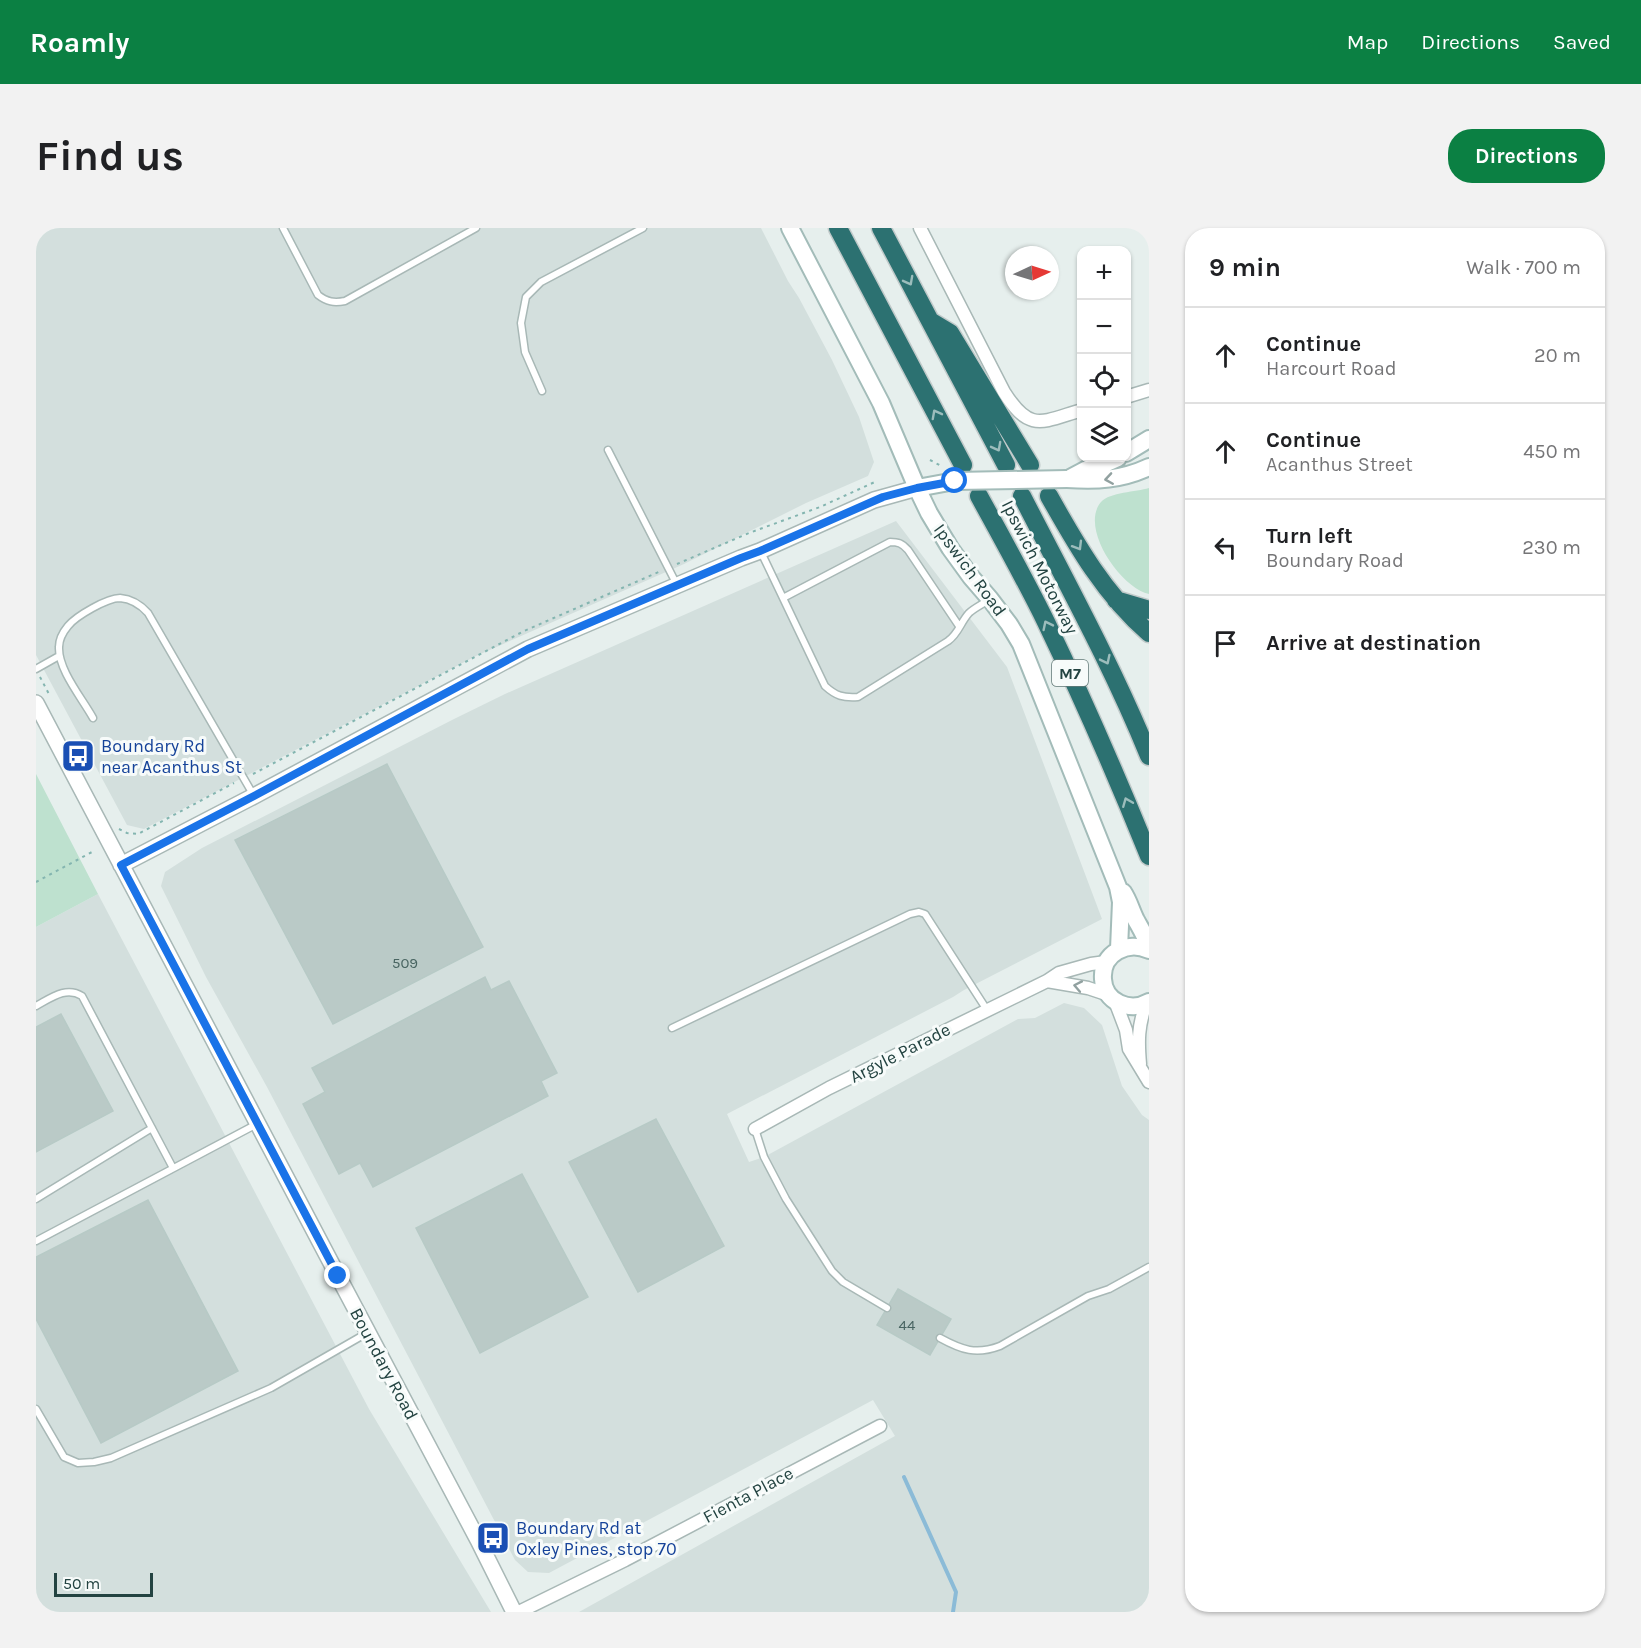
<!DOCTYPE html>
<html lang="en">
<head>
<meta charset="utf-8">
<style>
  :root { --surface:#fff; --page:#f2f2f2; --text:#202124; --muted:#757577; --line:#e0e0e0; --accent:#0b8043 }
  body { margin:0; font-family:Karla,sans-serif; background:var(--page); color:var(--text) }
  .controls { position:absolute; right:18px; top:18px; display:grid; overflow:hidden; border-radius:12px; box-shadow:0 2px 4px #0004 }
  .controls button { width:54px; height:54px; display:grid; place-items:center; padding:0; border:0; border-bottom:2px solid var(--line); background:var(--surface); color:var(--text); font:30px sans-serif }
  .compass { position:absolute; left:969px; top:18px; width:54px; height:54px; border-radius:50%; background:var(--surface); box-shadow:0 2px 4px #0004; rotate:86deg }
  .scale { position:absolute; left:18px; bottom:15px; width:99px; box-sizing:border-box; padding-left:6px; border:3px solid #234341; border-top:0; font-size:16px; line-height:21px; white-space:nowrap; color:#234341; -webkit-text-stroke:4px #f7fbfa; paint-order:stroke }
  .stop { position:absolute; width:18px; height:18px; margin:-14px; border:4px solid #1a73e8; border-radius:50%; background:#fff }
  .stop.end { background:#1a73e8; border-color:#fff; box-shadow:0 2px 6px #0008 }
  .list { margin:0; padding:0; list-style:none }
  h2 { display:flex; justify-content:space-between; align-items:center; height:78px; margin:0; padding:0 24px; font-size:26px }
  h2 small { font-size:20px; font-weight:400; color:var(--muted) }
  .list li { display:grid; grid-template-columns:39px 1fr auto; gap:18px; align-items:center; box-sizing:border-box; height:96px; padding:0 24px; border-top:2px solid var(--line) }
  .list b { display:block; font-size:22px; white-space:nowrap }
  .list p { margin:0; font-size:20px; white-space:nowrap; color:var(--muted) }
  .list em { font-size:20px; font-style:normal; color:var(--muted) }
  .icon { flex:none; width:33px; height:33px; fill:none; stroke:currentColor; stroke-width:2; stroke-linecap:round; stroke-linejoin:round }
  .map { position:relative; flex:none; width:1113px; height:1384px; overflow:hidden; border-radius:24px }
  header { display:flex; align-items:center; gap:36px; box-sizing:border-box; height:84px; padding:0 30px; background:var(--accent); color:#fff }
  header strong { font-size:28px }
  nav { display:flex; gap:33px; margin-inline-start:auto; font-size:21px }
  .intro { display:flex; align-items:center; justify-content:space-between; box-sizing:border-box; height:144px; padding:0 36px }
  h1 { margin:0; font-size:42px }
  .button { padding:15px 27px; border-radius:24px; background:var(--accent); color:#fff; font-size:21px; font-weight:700 }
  main { display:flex; gap:36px; padding:0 36px }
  aside { flex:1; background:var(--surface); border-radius:24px; box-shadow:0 2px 4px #0004 }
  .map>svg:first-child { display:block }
</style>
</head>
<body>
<header>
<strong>Roamly</strong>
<nav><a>Map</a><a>Directions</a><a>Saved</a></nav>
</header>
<div class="intro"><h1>Find us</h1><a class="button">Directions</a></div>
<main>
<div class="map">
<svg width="1113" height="1384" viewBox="0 0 1113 1384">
  <rect width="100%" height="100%" fill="#e6efed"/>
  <path fill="#d3dfdd" d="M 0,0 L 725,0 L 752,53 L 763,70 L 796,132 L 823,189 L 838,234 L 832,248 L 770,275 L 648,336 L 440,428 L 108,601 L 91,597 L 0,427 Z
    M 860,293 L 971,439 L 1066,691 L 928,762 L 917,769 L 691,886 L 713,934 L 728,929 L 982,791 L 999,790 L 1028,775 L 1048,780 L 1066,797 L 1086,858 L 1106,887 L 1113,892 L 1113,1384 L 543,1384 L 859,1208 L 837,1172 L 513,1345 L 492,1344 L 479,1332 L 231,859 L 170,749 L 125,658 L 129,644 L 166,620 L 418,491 L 469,466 Z
    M 62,666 L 333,1181 L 455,1384 L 3,1384 L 0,1378 L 0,699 Z"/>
  <path fill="#bee1cf" d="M 1113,260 L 1113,366 C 1085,360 1043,300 1065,274 C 1074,264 1100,264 1113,260 Z
    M 0,546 L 62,666 L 0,699 Z"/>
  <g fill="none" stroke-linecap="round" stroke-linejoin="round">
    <path stroke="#8bbbd7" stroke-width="4" d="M 868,1249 L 920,1364 L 917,1384"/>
  </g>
  <path fill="#bacac7" stroke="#b7cac6" stroke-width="1.5" d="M 351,536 L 447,719 L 297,796 L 199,612 Z
    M 449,749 L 455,762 L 473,753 L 521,845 L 505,853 L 512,868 L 337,959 L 324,935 L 303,946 L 267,876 L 289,864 L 276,840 Z
    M 25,786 L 77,883 L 0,924 L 0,799 Z
    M 620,891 L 688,1018 L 602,1064 L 533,934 Z
    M 486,946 L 552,1069 L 444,1125 L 380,1000 Z
    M 112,972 L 202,1143 L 65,1215 L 0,1091 L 0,1029 Z
    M 862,1061 L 915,1091 L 894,1127 L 841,1097 Z"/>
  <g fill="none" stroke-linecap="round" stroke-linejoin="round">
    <defs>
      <path id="service" d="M 247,0 L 282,67 C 291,74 298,75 309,73 L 440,0
        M 506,163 L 489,124 L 485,95 L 490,69 L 505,54 L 607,0
        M 572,222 L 641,357
        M 725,324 L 789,458 C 800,468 807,470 822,469 L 912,413 C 923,405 924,395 933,385 C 938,380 947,376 954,371
        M 747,370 L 854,314 C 862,314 866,315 872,322 L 923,398
        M 0,441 L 23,428
        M 57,490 C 46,470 22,442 23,419 C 23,412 27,404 32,398 C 40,388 71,370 84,370 C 96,371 104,376 112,385 L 218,568
        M 0,778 C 15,770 30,758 46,768 L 137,940
        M 636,800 L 874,686 L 883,684 L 889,686 L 951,782
        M 719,901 L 728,929 L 750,971 L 796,1043 L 807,1054 L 851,1080
        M 0,971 L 116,900
        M 0,1013 L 221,896
        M 904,1110 C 926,1122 940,1127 964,1118 L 1052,1068 L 1073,1061 L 1113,1039
        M 0,1181 L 28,1229 L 42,1235 L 58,1234 L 75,1230 L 235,1160 L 331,1105"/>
      <path id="minor" d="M 884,0 L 968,164 C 994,205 1005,194 1046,182
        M 1090,169 L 1113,162
        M 1011,753 L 1052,760 L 1073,767
        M 1079,773 L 1090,802 L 1093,821 L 1113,854
        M 1104,836 C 1102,813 1102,798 1110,776
        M 719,901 L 793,860 L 1011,753 L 1023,745 L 1055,736 L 1070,734
        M 483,1384 L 589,1332 L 844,1198"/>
      <path id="tertiary" d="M 0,475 L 302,1048 L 442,1312 L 478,1384
        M 85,637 L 218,568 L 492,421 L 705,330 L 724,323 L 838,272 L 881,260"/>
      <path id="secondary" d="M 754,0 L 845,175 L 881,260 L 893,285 L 914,320 L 935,349 L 954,371 L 973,396 L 985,416 L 1082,659 L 1085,674 L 1083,721
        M 1090,225 L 1113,211
        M 1031,251 C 1061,253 1085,252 1113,239
        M 1032,251 L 1049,242 L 1064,238 L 1082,230
        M 881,260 L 919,253
        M 1087,664 C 1093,673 1095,682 1100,692 C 1105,701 1110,709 1113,719
        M 1113,722 C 1092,712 1065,725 1067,751 C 1068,774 1094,785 1113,774"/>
      <path id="motorway" d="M 802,0 L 927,237
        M 845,0 L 970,237
        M 894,93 L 914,105 L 994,237
        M 943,268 C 966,310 989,351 1010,394 C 1047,471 1081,549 1113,628
        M 986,268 C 1030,354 1077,439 1113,528
        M 1013,268 C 1041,318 1069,367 1113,405
        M 1080,372 L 1113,382"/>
    </defs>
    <use href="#service" stroke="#a8b8b6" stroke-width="9"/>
    <use href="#minor" stroke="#a8b8b6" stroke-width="15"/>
    <use href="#tertiary" stroke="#a8b8b6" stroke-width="18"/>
    <use href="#secondary" stroke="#a3bcb9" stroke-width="20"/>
    <use href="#motorway" stroke="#c1caca" stroke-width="21"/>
    <path stroke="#84b5b0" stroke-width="2" stroke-dasharray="3 4.5" stroke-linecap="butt" d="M 894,232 L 907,239
      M 641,336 L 713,305 L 784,279 L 841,253
      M 4,449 L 14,468
      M 217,546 L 488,403 L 625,343
      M 83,601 L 91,605 L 102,606 L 198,555
      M 0,654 L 56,624"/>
    <use href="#service" stroke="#fff" stroke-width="6"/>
    <use href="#minor" stroke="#fff" stroke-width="12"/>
    <use href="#tertiary" stroke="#fff" stroke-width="15"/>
    <use href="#secondary" stroke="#fff" stroke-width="16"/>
    <use href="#motorway" stroke="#2c7171" stroke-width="18"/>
    <defs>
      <path id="secondary-bridge" d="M 919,253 L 1031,251"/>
    </defs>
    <use href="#secondary-bridge" stroke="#a3bcb9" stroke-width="20" stroke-linecap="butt"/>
    <use href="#secondary-bridge" stroke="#fff" stroke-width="16"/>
  </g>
  <defs><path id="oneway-chevron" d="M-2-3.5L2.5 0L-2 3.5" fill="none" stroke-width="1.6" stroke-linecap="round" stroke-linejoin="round" transform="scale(1.5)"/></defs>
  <g stroke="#9cbdbc">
    <use href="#oneway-chevron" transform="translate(873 53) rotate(62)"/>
    <use href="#oneway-chevron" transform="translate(900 186) rotate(-118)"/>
    <use href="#oneway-chevron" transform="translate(961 219) rotate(62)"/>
    <use href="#oneway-chevron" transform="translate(1042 318) rotate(59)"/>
    <use href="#oneway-chevron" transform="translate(1011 397) rotate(-116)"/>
    <use href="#oneway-chevron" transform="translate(1070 432) rotate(64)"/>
    <use href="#oneway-chevron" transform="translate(1091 574) rotate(-112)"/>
  </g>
  <g stroke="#91a1a0">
    <use href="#oneway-chevron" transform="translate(1073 251) rotate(171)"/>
    <use href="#oneway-chevron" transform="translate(1042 758) rotate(-169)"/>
  </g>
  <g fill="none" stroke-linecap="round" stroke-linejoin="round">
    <path stroke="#1a73e8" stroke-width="8" d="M 302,1048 L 85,637 L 218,568 L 492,421 L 705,330 L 724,323 L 847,269 L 881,260 L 919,253"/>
  </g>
  <defs>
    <symbol id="bus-square" viewBox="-11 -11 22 22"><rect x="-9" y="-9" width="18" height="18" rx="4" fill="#1a4fb4" stroke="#f7fbfa"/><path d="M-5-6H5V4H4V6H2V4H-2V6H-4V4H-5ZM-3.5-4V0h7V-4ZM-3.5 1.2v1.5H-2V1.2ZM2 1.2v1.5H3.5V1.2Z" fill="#fff"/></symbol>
  </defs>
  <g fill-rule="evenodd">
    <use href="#bus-square" x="23" y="509" width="38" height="38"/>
    <use href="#bus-square" x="438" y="1291" width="38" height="38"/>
  </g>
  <g text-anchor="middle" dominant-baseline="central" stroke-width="6" stroke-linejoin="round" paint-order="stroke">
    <g font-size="15" fill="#496562">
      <text x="369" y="735">509</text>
      <text x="871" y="1097">44</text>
    </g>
    <rect fill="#f7fbfa" stroke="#637a78" stroke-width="1.5" x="1016" y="432" width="36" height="26" rx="4.5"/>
    <g font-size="16" font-weight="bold" fill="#234341">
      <text x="1034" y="445">M7</text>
    </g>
    <g font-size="18" fill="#234341" stroke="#f7fbfa">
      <text transform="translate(1004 339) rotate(63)">Ipswich Motorway</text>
      <text transform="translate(934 342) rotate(54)">Ipswich Road</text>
      <text transform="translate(864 825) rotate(-27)">Argyle Parade</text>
      <text transform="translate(348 1136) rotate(62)">Boundary Road</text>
      <text transform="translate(712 1267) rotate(-28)">Fienta Place</text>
    </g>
    <g font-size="18" fill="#164399" stroke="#f7fbfa" text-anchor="start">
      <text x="65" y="518">Boundary Rd<tspan x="65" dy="21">near Acanthus St</tspan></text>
      <text x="480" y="1300">Boundary Rd at<tspan x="480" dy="21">Oxley Pines, stop 70</tspan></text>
    </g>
  </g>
</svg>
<div class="controls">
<button>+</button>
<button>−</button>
<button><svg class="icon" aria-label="locate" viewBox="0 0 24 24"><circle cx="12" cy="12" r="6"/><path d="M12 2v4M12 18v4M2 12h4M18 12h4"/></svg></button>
<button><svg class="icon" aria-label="layers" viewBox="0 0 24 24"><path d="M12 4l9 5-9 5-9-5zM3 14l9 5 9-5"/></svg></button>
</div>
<svg class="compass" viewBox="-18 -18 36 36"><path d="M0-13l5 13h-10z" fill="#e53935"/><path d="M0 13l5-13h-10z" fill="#757577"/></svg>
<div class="scale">50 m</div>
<div class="stop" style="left:919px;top:253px"></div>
<div class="stop end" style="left:302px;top:1048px"></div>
</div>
<aside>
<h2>9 min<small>Walk · 700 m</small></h2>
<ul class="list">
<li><svg class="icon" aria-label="ahead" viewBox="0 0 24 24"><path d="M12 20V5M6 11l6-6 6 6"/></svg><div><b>Continue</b><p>Harcourt Road</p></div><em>20 m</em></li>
<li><svg class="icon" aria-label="ahead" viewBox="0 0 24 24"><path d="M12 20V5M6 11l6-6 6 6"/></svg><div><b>Continue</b><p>Acanthus Street</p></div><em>450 m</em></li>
<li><svg class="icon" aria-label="left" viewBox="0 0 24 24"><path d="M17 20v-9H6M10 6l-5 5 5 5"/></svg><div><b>Turn left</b><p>Boundary Road</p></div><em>230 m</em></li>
<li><svg class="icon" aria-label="arrive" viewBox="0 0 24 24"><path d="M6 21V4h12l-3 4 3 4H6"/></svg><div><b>Arrive at destination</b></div></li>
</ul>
</aside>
</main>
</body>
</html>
